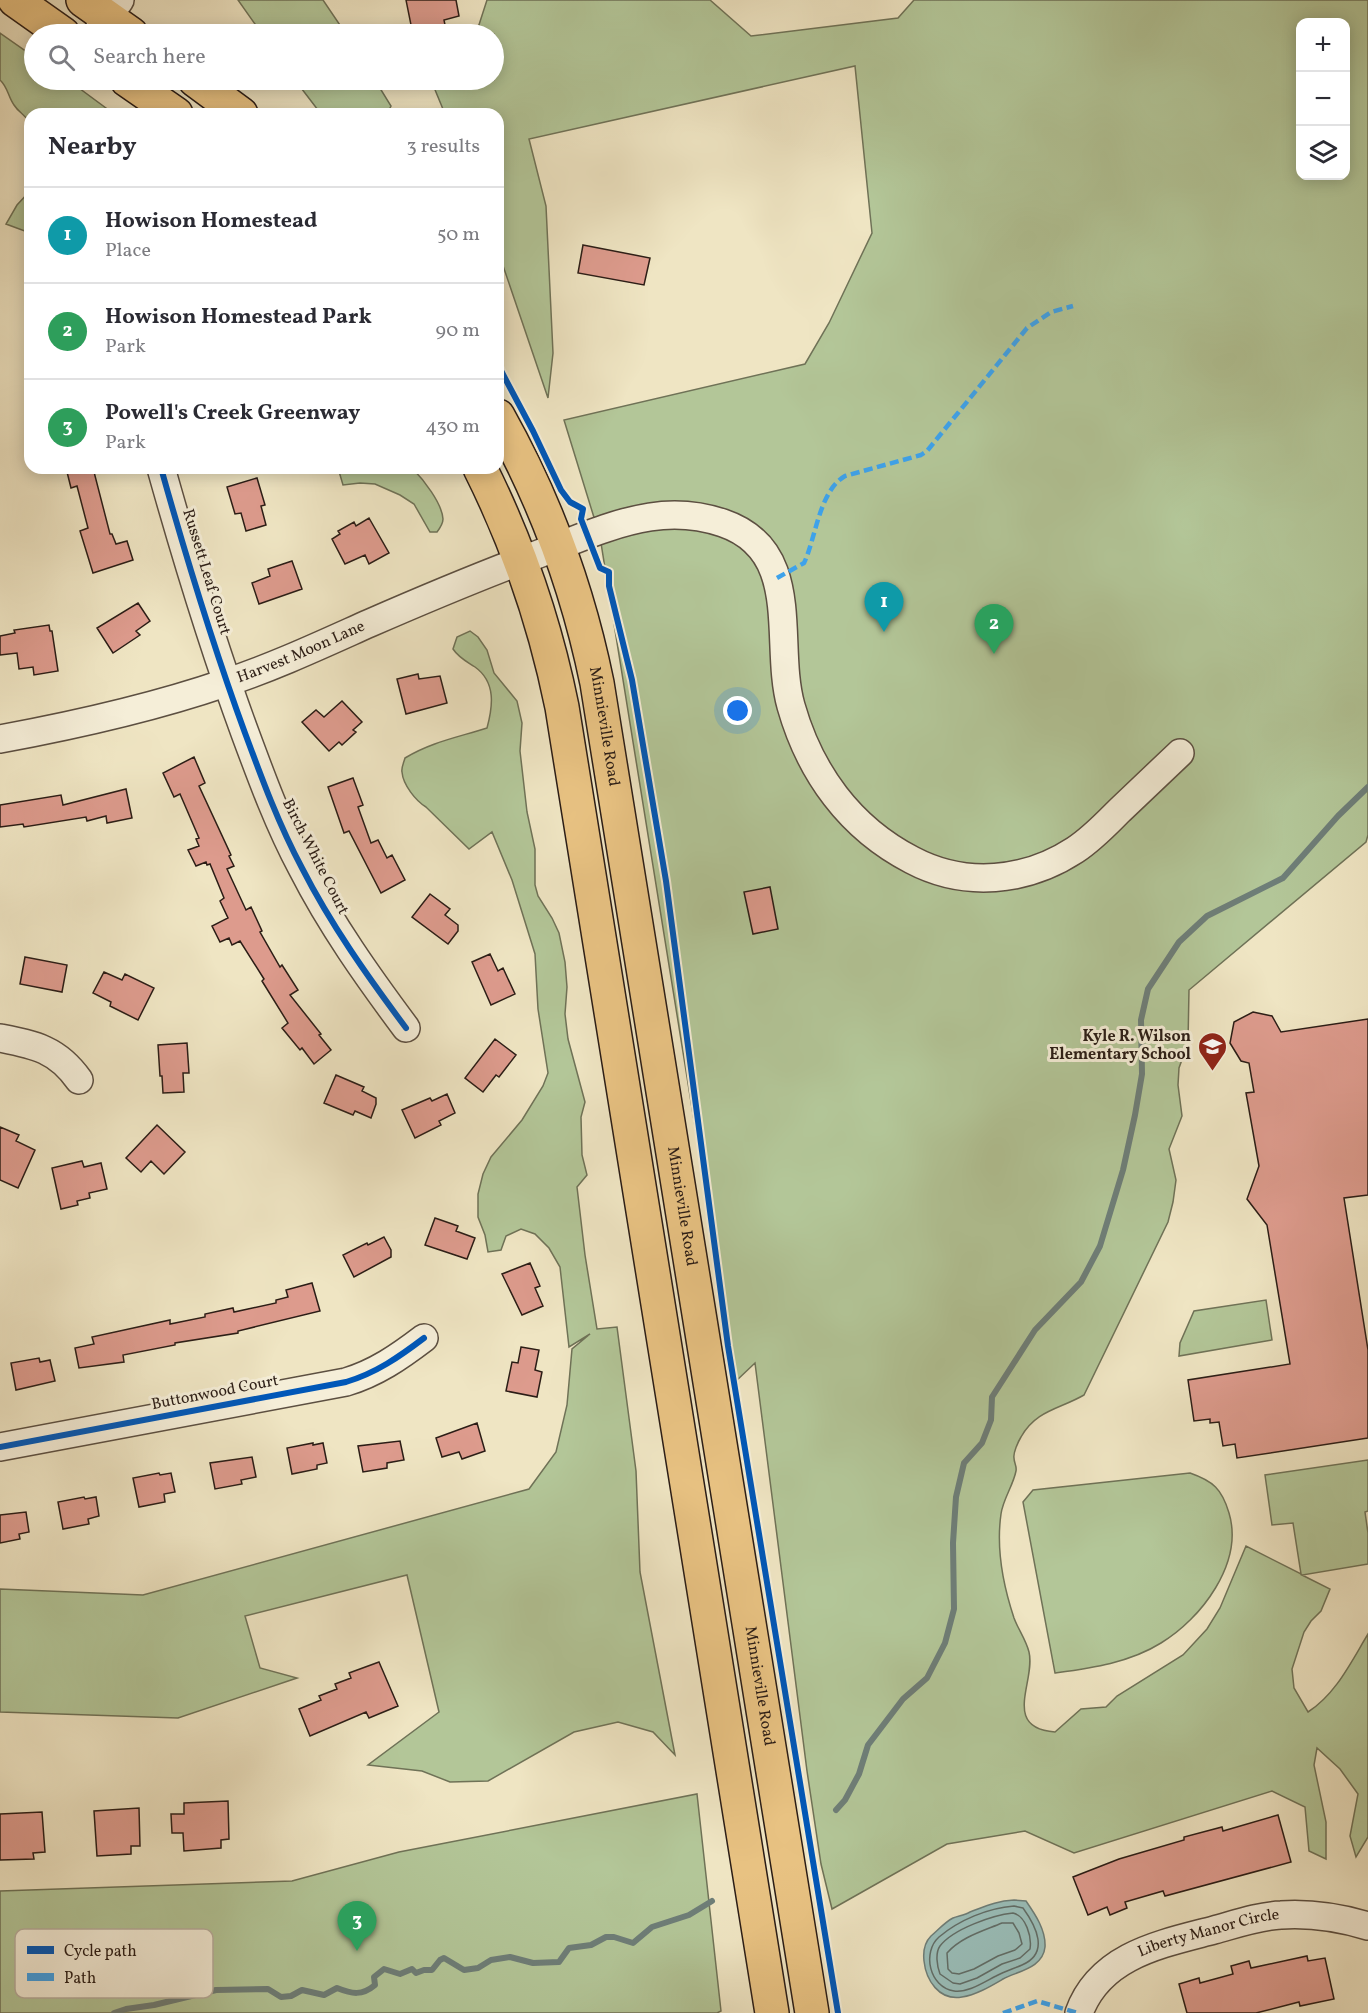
<!DOCTYPE html>
<html lang="en">
<head>
<meta charset="utf-8">
<style>
  :root { --surface:#fff; --page:#f7f7f7; --text:#2b2b33; --muted:#7c7c81; --line:#e1e1e2; --accent:#111827 }
  body { margin:0; font-family:Vollkorn,serif; background:var(--page); color:var(--text) }
  .controls { position:absolute; right:18px; top:18px; display:grid; overflow:hidden; border-radius:12px; box-shadow:0 3px 15px #0003 }
  .controls button { width:54px; height:54px; display:grid; place-items:center; padding:0; border:0; border-bottom:2px solid var(--line); background:var(--surface); color:var(--text); font:30px sans-serif }
  .you { position:absolute; left:738px; top:711px; width:21px; height:21px; margin:-15px; border:4px solid #fff; border-radius:50%; background:#1a73e8; box-shadow:0 0 0 9px #1a73e833 }
  .badge { display:grid; place-items:center; width:39px; height:39px; border-radius:50%; background:var(--accent); color:#fff; font-size:20px; font-weight:700 }
  .pin { position:absolute; translate:-50% -50px; filter:drop-shadow(0 2px 3px #0008) }
  .pin::after { content:''; position:absolute; top:32px; width:21px; height:18px; background:inherit; clip-path:polygon(0 0,100% 0,50% 100%) }
  .list { margin:0; padding:0; list-style:none }
  h2 { display:flex; justify-content:space-between; align-items:center; height:78px; margin:0; padding:0 24px; font-size:26px }
  h2 small { font-size:20px; font-weight:400; color:var(--muted) }
  .list li { display:grid; grid-template-columns:39px 1fr auto; gap:18px; align-items:center; box-sizing:border-box; height:96px; padding:0 24px; border-top:2px solid var(--line) }
  .list b { display:block; font-size:22px; white-space:nowrap }
  .list p { margin:0; font-size:20px; white-space:nowrap; color:var(--muted) }
  .list em { font-size:20px; font-style:normal; color:var(--muted) }
  .icon { flex:none; width:33px; height:33px; fill:none; stroke:currentColor; stroke-width:2; stroke-linecap:round; stroke-linejoin:round }
  .map { position:relative; flex:none; width:1368px; height:2013px; overflow:hidden }
  .search { position:absolute; background:var(--surface); box-shadow:0 3px 15px #0003; left:24px; top:24px; width:480px; height:66px; display:flex; align-items:center; gap:15px; box-sizing:border-box; padding:0 21px; border-radius:33px; color:var(--muted); font-size:22px }
  .panel { position:absolute; background:var(--surface); box-shadow:0 3px 15px #0003; left:24px; top:108px; width:480px; height:366px; border-radius:18px }
  .map>svg:first-child { display:block }
</style>
</head>
<body>
<div class="map">
<svg width="1368" height="2013" viewBox="0 0 1368 2013">
  <rect width="100%" height="100%" fill="#efe5c3"/>
  <filter id="stains"><feTurbulence type="fractalNoise" baseFrequency=".00333" numOctaves="4"/><feColorMatrix values="0 0 0 0 .2 0 0 0 0 .09 0 0 0 0 .02 0 0 0 .5 -.17"/></filter>
  <radialGradient id="worn" r=".72"><stop offset=".6" stop-color="#630" stop-opacity="0"/><stop offset="1" stop-color="#630" stop-opacity=".3"/></radialGradient>
  <path fill="#b3c698" stroke="#6f7257" stroke-width="1.5" fill-rule="evenodd" d="M 238,0 L 323,0 L 346,34 L 262,34 Z
    M 487,0 L 710,0 L 751,36 L 898,18 L 914,0 L 1368,0 L 1368,835 L 1366,842 L 1189,990 L 1188,1043 L 1179,1068 L 1178,1085 L 1182,1116 L 1169,1149 L 1176,1180 L 1173,1202 L 1168,1222 L 1084,1395 C 1060,1409 1036,1410 1021,1437 C 1018,1442 1013,1453 1014,1458 C 1014,1463 1017,1466 1016,1471 C 1013,1486 1003,1499 1001,1514 C 996,1549 1003,1585 1014,1618 C 1018,1629 1026,1640 1029,1652 C 1036,1681 1001,1728 1055,1732 L 1081,1709 L 1106,1707 L 1117,1696 L 1183,1655 L 1207,1629 L 1220,1608 L 1246,1546 L 1301,1574 L 1293,1523 L 1272,1525 L 1265,1475 L 1368,1460 L 1368,1511 L 1365,1512 L 1368,1533 L 1368,1564 L 1302,1575 L 1330,1589 L 1321,1611 L 1311,1621 L 1304,1632 L 1292,1669 L 1294,1688 L 1308,1712 C 1336,1694 1351,1662 1368,1634 L 1368,1837 L 1356,1857 L 1350,1836 L 1358,1794 L 1340,1769 L 1317,1748 L 1314,1765 L 1326,1822 L 1326,1859 L 1309,1851 L 1305,1807 L 1272,1791 L 1074,1853 L 1025,1831 L 947,1844 L 832,1909 L 821,1864 L 807,1771 L 755,1363 L 736,1381 L 600,537 L 564,420 L 805,364 L 829,323 L 872,233 L 855,66 L 529,139 L 546,206 L 553,353 L 548,398 L 498,251 L 498,114 L 445,114 L 431,80 L 494,80 L 494,34 L 476,34 ZM 1300,22 L 1346,22 L 1346,176 L 1300,176 Z
    M 0,33 L 34,57 L 34,80 L 68,80 L 114,114 L 30,114 L 30,123 C 25,114 19,113 14,105 C 8,97 8,87 0,80 Z
    M 295,80 L 375,80 L 391,106 L 387,114 L 321,114 Z
    M 30,191 L 30,233 L 6,224 L 17,205 Z
    M 338,468 L 412,468 C 423,479 442,503 443,519 C 443,524 440,528 437,532 L 430,532 L 414,504 L 400,495 L 375,484 L 360,483 L 343,485 Z
    M 470,631 L 478,637 L 487,650 L 494,673 L 517,701 L 522,723 L 520,751 L 527,812 L 535,849 L 535,885 L 538,896 L 552,918 L 559,933 L 565,962 L 567,987 L 565,1014 L 568,1039 L 585,1102 L 581,1117 L 582,1155 L 587,1175 L 577,1187 L 585,1255 L 597,1329 L 617,1327 L 636,1471 L 640,1572 L 675,1755 L 653,1732 L 618,1722 L 574,1732 L 488,1781 L 450,1782 L 422,1771 L 368,1765 L 439,1712 L 407,1575 L 245,1616 L 260,1668 L 297,1678 L 178,1718 L 0,1712 L 0,1589 L 143,1595 L 529,1489 L 556,1452 L 567,1405 L 572,1349 L 590,1334 L 569,1347 L 560,1267 L 549,1248 L 535,1234 L 521,1229 L 506,1236 L 501,1250 L 488,1252 L 485,1235 L 478,1217 L 478,1194 L 483,1174 L 491,1157 L 522,1120 L 543,1086 L 548,1073 L 538,1009 L 535,954 L 512,880 L 492,832 L 469,849 L 426,807 C 416,801 403,785 402,772 C 401,768 404,762 405,758 C 431,742 459,737 487,728 C 493,706 496,682 475,667 C 466,661 459,658 453,649 L 457,637 Z
    M 1266,1300 L 1272,1340 L 1179,1356 L 1180,1343 L 1194,1311 Z
    M 1190,1473 C 1213,1481 1222,1489 1229,1513 C 1244,1563 1201,1619 1161,1643 C 1129,1663 1091,1668 1055,1673 L 1023,1502 L 1033,1490 Z
    M 697,1794 L 721,2011 L 717,2013 L 0,2013 L 0,1891 L 292,1881 L 399,1852 Z"/>
  <path fill="#9abeb9" stroke="#6e7e78" stroke-width="1.5" d="M 1014,1900 L 1026,1901 C 1035,1914 1046,1930 1045,1947 C 1043,1968 1018,1971 1003,1979 C 991,1986 976,1995 962,1997 C 939,2001 926,1980 924,1961 C 923,1952 925,1942 931,1936 C 938,1930 945,1922 953,1918 C 958,1916 965,1915 970,1912 C 986,1906 996,1901 1014,1900 Z"/>
  <g fill="none" stroke-linecap="round" stroke-linejoin="round">
    <path stroke="#626e68" stroke-width="1.5" d="M 1014,1906 L 1023,1908 C 1036,1926 1050,1953 1022,1965 C 1013,1969 1005,1971 996,1976 C 984,1982 968,1993 954,1991 C 929,1987 922,1952 939,1937 C 959,1920 988,1908 1014,1906 Z
      M 1013,1913 C 1026,1916 1032,1937 1030,1949 L 1020,1958 L 1002,1964 L 977,1978 L 960,1984 L 953,1983 L 940,1974 C 937,1966 935,1953 940,1946 C 953,1929 993,1915 1013,1913 Z
      M 1002,1923 L 1013,1923 L 1019,1933 L 1022,1944 L 1015,1950 L 998,1956 L 974,1969 L 959,1974 L 952,1973 L 948,1969 L 947,1953 C 961,1937 983,1931 1002,1923 Z"/>
    <path stroke="#6e7e78" stroke-width="6" d="M 836,1810 L 845,1800 L 859,1774 L 868,1745 L 903,1699 L 927,1678 L 945,1643 L 954,1609 L 953,1543 L 956,1497 L 964,1463 L 982,1443 L 991,1420 L 992,1397 L 1035,1330 L 1081,1282 L 1100,1246 L 1123,1170 L 1135,1115 L 1142,1074 L 1141,1020 L 1148,989 L 1179,942 L 1207,916 L 1283,878 L 1338,816 L 1368,787
      M 114,2013 L 126,2009 L 154,2005 L 216,1990 L 268,1989 L 281,1997 L 291,1996 L 302,1990 L 324,1995 L 337,1988 C 352,1994 362,1996 375,1985 L 374,1977 L 384,1969 L 400,1974 L 412,1969 L 416,1973 L 424,1970 L 432,1970 L 440,1960 L 444,1958 L 464,1970 L 478,1968 L 491,1960 L 510,1957 L 533,1963 L 559,1962 L 569,1948 L 591,1945 L 606,1937 L 614,1937 L 633,1943 L 652,1927 L 689,1915 L 712,1901"/>
  </g>
  <path fill="#dd9b8d" stroke="#2b1d16" stroke-width="1.5" d="M 406,0 L 456,0 L 459,16 L 444,20 L 446,30 L 429,33 L 428,27 L 412,30 Z
    M 583,245 L 650,258 L 644,285 L 578,273 Z
    M 66,468 L 93,468 L 110,534 L 112,534 L 116,544 L 127,541 L 133,560 L 93,573 L 80,531 L 88,528 L 77,486 L 71,488 Z
    M 257,478 L 265,505 L 261,506 L 266,525 L 246,531 L 241,513 L 235,514 L 227,487 Z
    M 369,518 L 389,553 L 369,564 L 365,555 L 345,564 L 332,539 L 340,534 L 338,531 L 354,522 L 356,526 Z
    M 292,561 L 302,589 L 259,604 L 252,583 L 270,576 L 268,569 Z
    M 138,603 L 150,621 L 136,631 L 140,635 L 113,653 L 97,628 Z
    M 49,625 L 50,631 L 52,631 L 58,671 L 34,675 L 33,667 L 19,669 L 17,653 L 0,655 L 0,636 L 15,633 L 14,630 Z
    M 418,674 L 419,679 L 440,676 L 447,703 L 406,714 L 397,679 Z
    M 342,701 L 362,722 L 353,730 L 356,732 L 342,745 L 339,742 L 329,751 L 302,722 L 316,710 L 324,717 Z
    M 194,757 L 205,783 L 199,786 L 231,855 L 229,856 L 234,866 L 227,869 L 246,910 L 251,907 L 262,931 L 260,932 L 280,967 L 282,965 L 298,990 L 290,995 L 321,1034 L 319,1035 L 331,1050 L 314,1064 L 302,1048 L 300,1050 L 282,1028 L 288,1023 L 262,981 L 264,979 L 240,941 L 232,945 L 229,938 L 220,942 L 212,926 L 228,918 L 220,901 L 224,898 L 210,864 L 207,865 L 206,862 L 196,866 L 188,850 L 199,846 L 196,839 L 199,838 L 180,794 L 174,797 L 163,773 Z
    M 353,778 L 363,805 L 358,807 L 371,843 L 378,840 L 387,858 L 392,855 L 405,880 L 381,893 L 349,831 L 344,833 L 328,787 Z
    M 126,789 L 132,818 L 107,823 L 106,816 L 87,821 L 86,817 L 24,827 L 23,824 L 0,827 L 0,805 L 61,795 L 63,805 Z
    M 770,887 L 778,929 L 753,934 L 744,892 Z
    M 430,894 L 450,909 L 445,915 L 458,925 L 458,931 L 448,944 L 412,917 Z
    M 490,954 L 498,971 L 503,968 L 515,994 L 491,1005 L 472,962 Z
    M 25,957 L 67,965 L 62,992 L 20,984 Z
    M 104,972 L 122,980 L 125,974 L 154,988 L 138,1020 L 110,1006 L 111,1002 L 93,993 Z
    M 1253,1012 L 1272,1016 L 1281,1032 L 1368,1019 L 1368,1195 L 1344,1198 L 1368,1350 L 1368,1438 L 1237,1458 L 1235,1444 L 1223,1446 L 1219,1422 L 1210,1423 L 1210,1419 L 1194,1421 L 1188,1380 L 1290,1364 L 1267,1225 L 1247,1199 L 1259,1166 L 1246,1093 L 1254,1092 L 1249,1063 L 1241,1061 L 1230,1043 L 1234,1022 Z
    M 495,1039 L 516,1055 L 499,1077 L 496,1075 L 483,1092 L 465,1078 Z
    M 187,1043 L 189,1073 L 183,1073 L 184,1092 L 163,1093 L 162,1076 L 160,1076 L 158,1045 Z
    M 336,1075 L 364,1087 L 362,1091 L 376,1098 L 376,1104 L 371,1118 L 355,1111 L 353,1115 L 324,1103 Z
    M 447,1094 L 455,1113 L 439,1121 L 441,1125 L 415,1138 L 402,1110 L 430,1098 L 432,1101 Z
    M 157,1125 L 185,1152 L 164,1174 L 151,1161 L 141,1172 L 126,1158 Z
    M 0,1127 L 19,1135 L 16,1141 L 35,1150 L 18,1188 L 0,1180 Z
    M 82,1161 L 84,1167 L 101,1163 L 107,1189 L 89,1193 L 90,1198 L 77,1201 L 78,1205 L 61,1209 L 52,1168 Z
    M 435,1218 L 458,1226 L 456,1231 L 475,1238 L 467,1259 L 425,1245 Z
    M 384,1237 L 391,1250 L 391,1257 L 354,1277 L 343,1255 L 367,1243 L 368,1245 Z
    M 530,1263 L 540,1286 L 535,1288 L 543,1306 L 522,1315 L 502,1274 Z
    M 312,1283 L 320,1311 L 238,1331 L 238,1333 L 175,1343 L 175,1345 L 123,1355 L 124,1362 L 79,1368 L 75,1348 L 94,1344 L 92,1337 L 170,1320 L 170,1324 L 205,1317 L 205,1314 L 233,1308 L 234,1312 L 276,1303 L 276,1300 L 288,1297 L 286,1290 Z
    M 521,1347 L 539,1350 L 535,1370 L 542,1372 L 537,1397 L 506,1391 L 512,1362 L 518,1363 Z
    M 39,1358 L 40,1362 L 50,1360 L 55,1381 L 16,1390 L 11,1363 Z
    M 477,1423 L 485,1451 L 462,1459 L 459,1452 L 442,1457 L 436,1438 Z
    M 400,1441 L 404,1460 L 387,1463 L 387,1468 L 363,1472 L 358,1446 Z
    M 313,1443 L 313,1445 L 323,1443 L 327,1463 L 317,1465 L 317,1469 L 292,1474 L 287,1448 Z
    M 252,1457 L 256,1477 L 241,1480 L 242,1484 L 215,1489 L 210,1463 Z
    M 159,1473 L 160,1475 L 171,1473 L 175,1492 L 164,1494 L 165,1502 L 139,1507 L 133,1478 Z
    M 84,1497 L 85,1499 L 96,1497 L 99,1516 L 88,1519 L 89,1524 L 63,1529 L 58,1502 Z
    M 26,1512 L 29,1532 L 19,1534 L 20,1539 L 0,1543 L 0,1515 Z
    M 379,1662 L 398,1706 L 369,1718 L 366,1712 L 310,1736 L 299,1709 L 321,1700 L 319,1696 L 337,1689 L 335,1684 L 351,1678 L 349,1673 Z
    M 228,1801 L 229,1839 L 221,1840 L 221,1848 L 184,1851 L 183,1833 L 172,1833 L 171,1814 L 184,1814 L 184,1803 Z
    M 139,1808 L 140,1846 L 131,1846 L 131,1854 L 97,1856 L 94,1811 Z
    M 42,1812 L 45,1852 L 33,1853 L 34,1859 L 0,1860 L 0,1814 Z
    M 1278,1815 L 1291,1862 L 1165,1896 L 1163,1891 L 1125,1902 L 1127,1908 L 1110,1915 L 1107,1907 L 1088,1915 L 1073,1877 L 1119,1859 L 1184,1840 L 1184,1837 L 1222,1827 L 1223,1831 Z
    M 1307,1956 L 1308,1961 L 1325,1958 L 1334,1999 L 1300,2006 L 1299,2002 L 1256,2013 L 1187,2013 L 1179,1984 L 1199,1978 L 1200,1983 L 1233,1974 L 1231,1966 L 1249,1961 L 1251,1968 Z"/>
  <g fill="none" stroke-linecap="round" stroke-linejoin="round">
    <defs>
      <g id="minor">
        <path d="M 96,34 L 120,0"/>
        <path d="M 161,468 C 186,557 213,646 245,733 C 262,779 279,825 302,868 C 331,925 368,977 406,1028"/>
        <path id="s1" d="M 0,739 C 76,725 152,708 225,683 C 274,667 323,644 370,623 C 425,599 480,576 536,555 C 573,541 611,523 650,517 C 675,513 699,515 723,523 C 805,551 773,643 791,706 C 810,773 850,828 912,860 C 965,888 1026,882 1075,850 C 1092,839 1106,824 1120,810 C 1140,791 1160,772 1180,753"/>
        <path d="M 0,1038 C 35,1045 57,1049 79,1080"/>
        <path d="M 0,1447 L 346,1382 C 376,1373 399,1357 424,1338"/>
        <path id="s2" d="M 1079,2013 C 1100,1955 1161,1944 1214,1930 C 1236,1924 1259,1916 1281,1915 C 1310,1913 1341,1918 1368,1926"/>
      </g>
      <g id="major">
        <path d="M 15,0 L 63,34"/>
        <path d="M 83,0 L 131,34"/>
        <path d="M 127,80 L 176,114"/>
        <path d="M 195,80 L 241,114"/>
        <path id="s3" d="M 498,416 C 544,498 578,590 597,683 L 812,2013"/>
        <path d="M 480,468 C 518,544 545,623 562,707 L 772,2013"/>
      </g>
    </defs>
    <use href="#minor" stroke="#5c4f41" stroke-width="30"/>
    <use href="#major" stroke="#2b1d16" stroke-width="36"/>
    <use href="#minor" stroke="#f5eed8" stroke-width="27"/>
    <use href="#major" stroke="#e8c282" stroke-width="33"/>
    <path stroke="#3ea2ea" stroke-width="4.5" stroke-dasharray="9 4.5" stroke-linecap="butt" d="M 777,578 L 804,563 C 816,538 819,491 845,476 L 921,455 L 927,451 L 1027,328 L 1051,312 L 1073,306
      M 1003,2013 L 1037,2001 L 1078,2013"/>
    <defs>
      <path id="cycleway" d="M 498,365 L 533,431 L 561,490 L 570,502 L 583,509 L 581,519 L 600,568 L 609,572 L 609,586 L 632,680 L 666,881 L 728,1346 L 838,2013
        M 161,468 C 186,557 213,646 245,733 C 262,779 279,825 302,868 C 331,925 368,977 406,1028
        M 0,1447 L 346,1382 C 376,1373 399,1357 424,1338"/>
    </defs>
    <use href="#cycleway" stroke="#f5eed8" stroke-width="10"/>
    <use href="#cycleway" stroke="#0057b8" stroke-width="6"/>
  </g>
  <defs>
    <symbol id="school-pin" viewBox="-11 -11 22 30"><path d="M0 17L-7.5 6A9.5 9.5 0 1 1 7.5 6Z" fill="#8f2418" stroke="#f5eed8"/><path d="M0-5L7-2L0 1L-7-2ZM-4 1L0 2.5L4 1V4Q0 6-4 4Z" fill="#fff"/></symbol>
  </defs>
  <g fill-rule="evenodd">
    <use href="#school-pin" x="1196" y="1030" width="33" height="45"/>
  </g>
  <g text-anchor="middle" dominant-baseline="central" stroke-width="6" stroke-linejoin="round" paint-order="stroke">
    <g font-size="16" fill="#2b1d16" stroke="#f5eed8">
      <text transform="translate(206 572) rotate(73)">Russett Leaf Court</text>
      <text stroke="none"><textPath href="#s1" startOffset="314">Harvest Moon Lane</textPath></text>
      <text stroke="none"><textPath href="#s3" startOffset="330">Minnieville Road</textPath></text>
      <text transform="translate(315 857) rotate(63)">Birch White Court</text>
      <text stroke="none"><textPath href="#s3" startOffset="816">Minnieville Road</textPath></text>
      <text transform="translate(215 1393) rotate(-11)">Buttonwood Court</text>
      <text stroke="none"><textPath href="#s3" startOffset="1302">Minnieville Road</textPath></text>
      <text stroke="none"><textPath href="#s2" startOffset="160">Liberty Manor Circle</textPath></text>
    </g>
    <g font-size="16" font-weight="bold" fill="#2b1d16" stroke="#f5eed8" text-anchor="end">
      <text x="1191" y="1037">Kyle R. Wilson<tspan x="1191" dy="18">Elementary School</tspan></text>
    </g>
  </g>
  <rect x="15" y="1929" width="198" height="69" rx="9" fill="#f5eed8" stroke="#b8af9e" stroke-width="1.5"/>
  <rect x="27" y="1946" width="27" height="8" fill="#0057b8"/>
  <rect x="27" y="1973" width="27" height="8" fill="#3ea2ea"/>
  <g font-size="16" fill="#2b1d16">
    <text x="64" y="1956">Cycle path</text>
    <text x="64" y="1983">Path</text>
  </g>
  <rect width="100%" height="100%" filter="url(#stains)"/>
  <rect width="100%" height="100%" fill="url(#worn)"/>
</svg>
<div class="controls">
<button>+</button>
<button>−</button>
<button><svg class="icon" aria-label="layers" viewBox="0 0 24 24"><path d="M12 4l9 5-9 5-9-5zM3 14l9 5 9-5"/></svg></button>
</div>
<div class="you"></div>
<div class="pin badge" style="left:884px;top:632px;background:#0f9aa8">1</div>
<div class="pin badge" style="left:994px;top:654px;background:#2e9e5b">2</div>
<div class="pin badge" style="left:357px;top:1951px;background:#2e9e5b">3</div>
<div class="search"><svg class="icon" aria-label="search" viewBox="0 0 24 24"><circle cx="10" cy="10" r="6"/><path d="M15 15l6 6"/></svg>Search here</div>
<section class="panel">
<h2>Nearby<small>3 results</small></h2>
<ul class="list">
<li><span class="badge" style="background:#0f9aa8">1</span><div><b>Howison Homestead</b><p>Place</p></div><em>50 m</em></li>
<li><span class="badge" style="background:#2e9e5b">2</span><div><b>Howison Homestead Park</b><p>Park</p></div><em>90 m</em></li>
<li><span class="badge" style="background:#2e9e5b">3</span><div><b>Powell's Creek Greenway</b><p>Park</p></div><em>430 m</em></li>
</ul>
</section>
</div>
</body>
</html>
